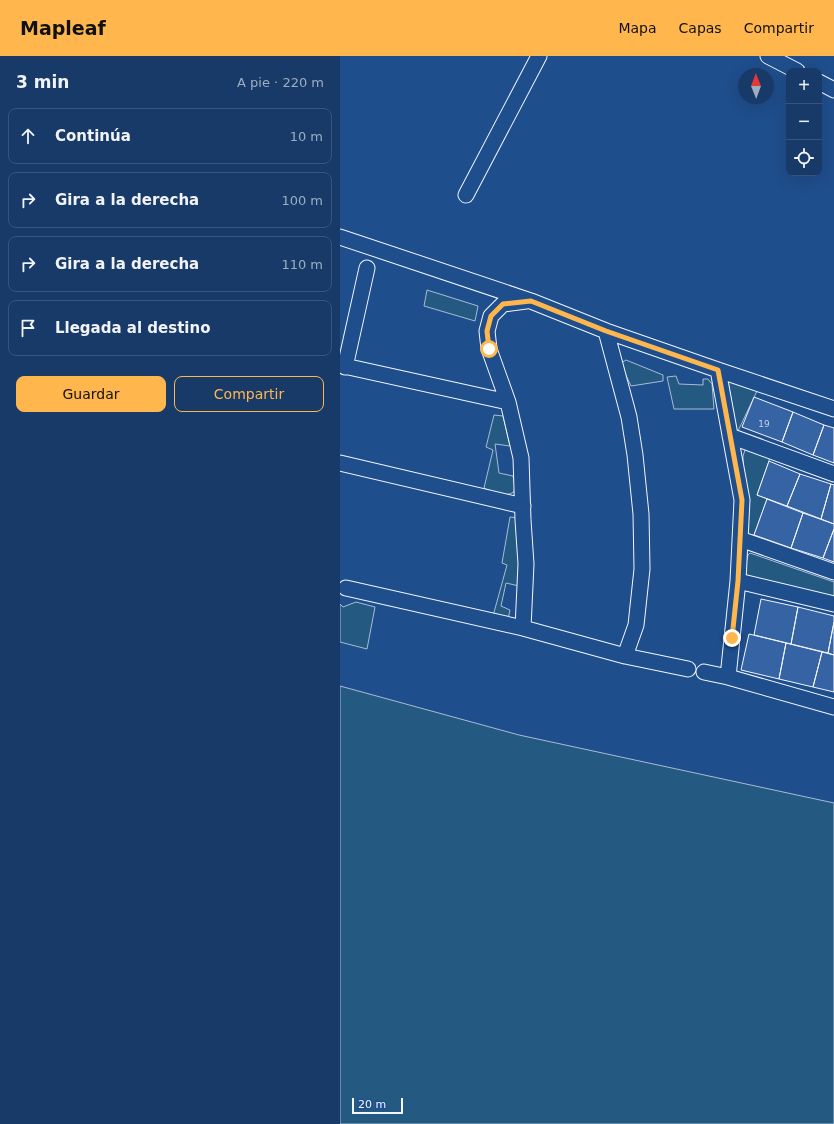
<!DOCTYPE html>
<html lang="es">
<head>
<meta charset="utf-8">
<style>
  :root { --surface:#173a69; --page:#20416f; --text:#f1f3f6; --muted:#9eadc0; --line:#36547d; --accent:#ffb74d }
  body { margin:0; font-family:"DejaVu Sans",sans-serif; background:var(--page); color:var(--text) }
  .controls { position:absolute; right:12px; top:12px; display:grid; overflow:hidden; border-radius:8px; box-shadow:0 4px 16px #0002 }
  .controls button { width:36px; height:36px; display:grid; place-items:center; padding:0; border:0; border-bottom:1px solid var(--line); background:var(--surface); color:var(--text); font:20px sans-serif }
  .compass { position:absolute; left:398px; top:12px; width:36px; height:36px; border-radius:50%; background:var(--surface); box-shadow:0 4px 16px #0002; rotate:359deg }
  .scale { position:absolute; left:12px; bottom:10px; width:51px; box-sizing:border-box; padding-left:4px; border:2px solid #f2f6ff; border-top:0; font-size:11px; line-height:14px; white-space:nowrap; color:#f2f6ff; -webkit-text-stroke:3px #1f4e8c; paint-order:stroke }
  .stop { position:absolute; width:12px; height:12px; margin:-9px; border:3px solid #ffb74d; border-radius:50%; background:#fff }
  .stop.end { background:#ffb74d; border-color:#fff; box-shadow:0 1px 4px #0008 }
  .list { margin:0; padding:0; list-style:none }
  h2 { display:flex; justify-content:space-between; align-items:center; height:52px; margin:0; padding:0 16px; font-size:17px }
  h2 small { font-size:13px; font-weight:400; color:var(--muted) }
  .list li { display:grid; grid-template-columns:26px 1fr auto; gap:12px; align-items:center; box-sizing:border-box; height:56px; margin:0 8px 8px; padding:0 8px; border:1px solid var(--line); border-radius:8px }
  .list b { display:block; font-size:15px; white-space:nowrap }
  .list em { font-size:13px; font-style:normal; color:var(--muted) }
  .actions { display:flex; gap:8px; padding:12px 16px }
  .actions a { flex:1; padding:9px 0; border:1px solid var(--accent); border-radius:8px; text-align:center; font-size:14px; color:var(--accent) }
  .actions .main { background:var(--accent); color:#111 }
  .icon { flex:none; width:22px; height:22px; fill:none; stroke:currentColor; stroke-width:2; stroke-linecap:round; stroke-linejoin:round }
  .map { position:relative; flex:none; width:494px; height:1068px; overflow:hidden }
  header { display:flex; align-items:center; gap:24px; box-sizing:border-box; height:56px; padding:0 20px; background:var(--accent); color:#111 }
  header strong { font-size:19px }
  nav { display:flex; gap:22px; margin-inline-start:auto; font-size:14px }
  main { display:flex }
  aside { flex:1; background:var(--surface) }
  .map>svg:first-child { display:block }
</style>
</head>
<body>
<header>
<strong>Mapleaf</strong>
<nav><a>Mapa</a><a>Capas</a><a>Compartir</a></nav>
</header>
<main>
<aside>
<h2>3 min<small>A pie · 220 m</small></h2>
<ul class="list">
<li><svg class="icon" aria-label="ahead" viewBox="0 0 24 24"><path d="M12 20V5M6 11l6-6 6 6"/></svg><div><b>Continúa</b></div><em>10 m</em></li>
<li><svg class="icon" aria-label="right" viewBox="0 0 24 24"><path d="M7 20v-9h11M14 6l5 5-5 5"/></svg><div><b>Gira a la derecha</b></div><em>100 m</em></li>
<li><svg class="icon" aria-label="right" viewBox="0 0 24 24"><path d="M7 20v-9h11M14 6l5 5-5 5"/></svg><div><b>Gira a la derecha</b></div><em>110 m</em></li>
<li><svg class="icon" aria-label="arrive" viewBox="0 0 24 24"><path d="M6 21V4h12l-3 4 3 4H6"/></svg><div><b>Llegada al destino</b></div></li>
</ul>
<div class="actions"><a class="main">Guardar</a><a>Compartir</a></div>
</aside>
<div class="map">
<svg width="494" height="1068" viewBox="0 0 494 1068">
  <rect width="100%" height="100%" fill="#1f4e8c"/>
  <path fill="#245a82" stroke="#a8bbd7" d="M 87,234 L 138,250 L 135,265 L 84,250 Z
    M 286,304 L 323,319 L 323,325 L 291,330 L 282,311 L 281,307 Z
    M 336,320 L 339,328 L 363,329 L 363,323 L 368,323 L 372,328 L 374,353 L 334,353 L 327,321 Z
    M 391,324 L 417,335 L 398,375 L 396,372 L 388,325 Z
    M 154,359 L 163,360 L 170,390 L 155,388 L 159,417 L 173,420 L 175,429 L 174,436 C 164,442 154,436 144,432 L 153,394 L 146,391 Z
    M 405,394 L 412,394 L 429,399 L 429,405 L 417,439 L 427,443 L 414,479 L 406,478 L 403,400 Z
    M 170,461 L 178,462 L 179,530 L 166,527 L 161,550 L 170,554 L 168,563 L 153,560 L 167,509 L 162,507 Z
    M 410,497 L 494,526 L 494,545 L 408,522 C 404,515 406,507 408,499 Z
    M 16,546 L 35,551 L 27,593 L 0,586 L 0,548 L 3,551 Z
    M 0,630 L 179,679 L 494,747 L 494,1068 L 0,1068 Z"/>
  <path fill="#3563a3" stroke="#f2f6ff" d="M 414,341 L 453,356 L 442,386 L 402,371 Z
    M 453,356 L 484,369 L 473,399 L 442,386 Z
    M 484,369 L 494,372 L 494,407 L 473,399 Z
    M 429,405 L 460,418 L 447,450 L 417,439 Z
    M 460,418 L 491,428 L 481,463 L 447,450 Z
    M 491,428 L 494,429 L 494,468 L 481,463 Z
    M 427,443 L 463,457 L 451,492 L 414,479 Z
    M 463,457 L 494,468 L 494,473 L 483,502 L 451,492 Z
    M 494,473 L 494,506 L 483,502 Z
    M 421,543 L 458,551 L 451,588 L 414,579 Z
    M 458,551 L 494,560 L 494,566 L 488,597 L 451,588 Z
    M 494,566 L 494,599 L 488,597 Z
    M 409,578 L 446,587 L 439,623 L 401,614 Z
    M 446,587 L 482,596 L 473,631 L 439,623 Z
    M 482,596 L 494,599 L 494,636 L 473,631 Z"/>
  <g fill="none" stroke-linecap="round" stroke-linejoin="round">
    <defs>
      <path id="minor" d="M 428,0 L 457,15
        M 479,26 L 494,34
        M 126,139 L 199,0
        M 0,181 L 191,245 L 266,275 L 378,314 L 494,353
        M 266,275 L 289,361 L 295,399 L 301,458 L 302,513 L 296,569 L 285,600
        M 0,309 L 168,346
        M 5,311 L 27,212
        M 378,314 L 402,444 L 398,525 L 388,621
        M 390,380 L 494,418
        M 0,407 L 183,450
        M 400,483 L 494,516
        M 398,525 L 494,548
        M 6,532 L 183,572 L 285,600 L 348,613
        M 183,572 L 186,508 L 183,464 L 181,402 L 168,346 L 149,293 L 147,275 L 151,260 L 163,248 L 186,245
        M 364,616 L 388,621 L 494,651"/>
    </defs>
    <use href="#minor" stroke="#f2f6ff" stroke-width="17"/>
    <use href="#minor" stroke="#1f4e8c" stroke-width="15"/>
  </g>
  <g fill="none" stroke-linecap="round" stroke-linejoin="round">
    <path stroke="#ffb74d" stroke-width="5" d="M 149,293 L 147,275 L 151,260 L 163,248 L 191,245 L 266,275 L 378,314 L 402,444 L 398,525 L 392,582"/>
  </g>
  <g text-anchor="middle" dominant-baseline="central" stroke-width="3" stroke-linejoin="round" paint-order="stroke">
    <g font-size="9" fill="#c3d1e8">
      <text x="424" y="368">19</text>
    </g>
  </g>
</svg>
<div class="controls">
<button>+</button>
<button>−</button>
<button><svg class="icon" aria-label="locate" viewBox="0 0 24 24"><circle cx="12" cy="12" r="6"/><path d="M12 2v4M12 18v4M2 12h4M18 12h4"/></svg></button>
</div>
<svg class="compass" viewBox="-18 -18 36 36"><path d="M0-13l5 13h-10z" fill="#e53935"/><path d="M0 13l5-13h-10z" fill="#9eadc0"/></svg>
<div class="scale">20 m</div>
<div class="stop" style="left:149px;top:293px"></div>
<div class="stop end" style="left:392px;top:582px"></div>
</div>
</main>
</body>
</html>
